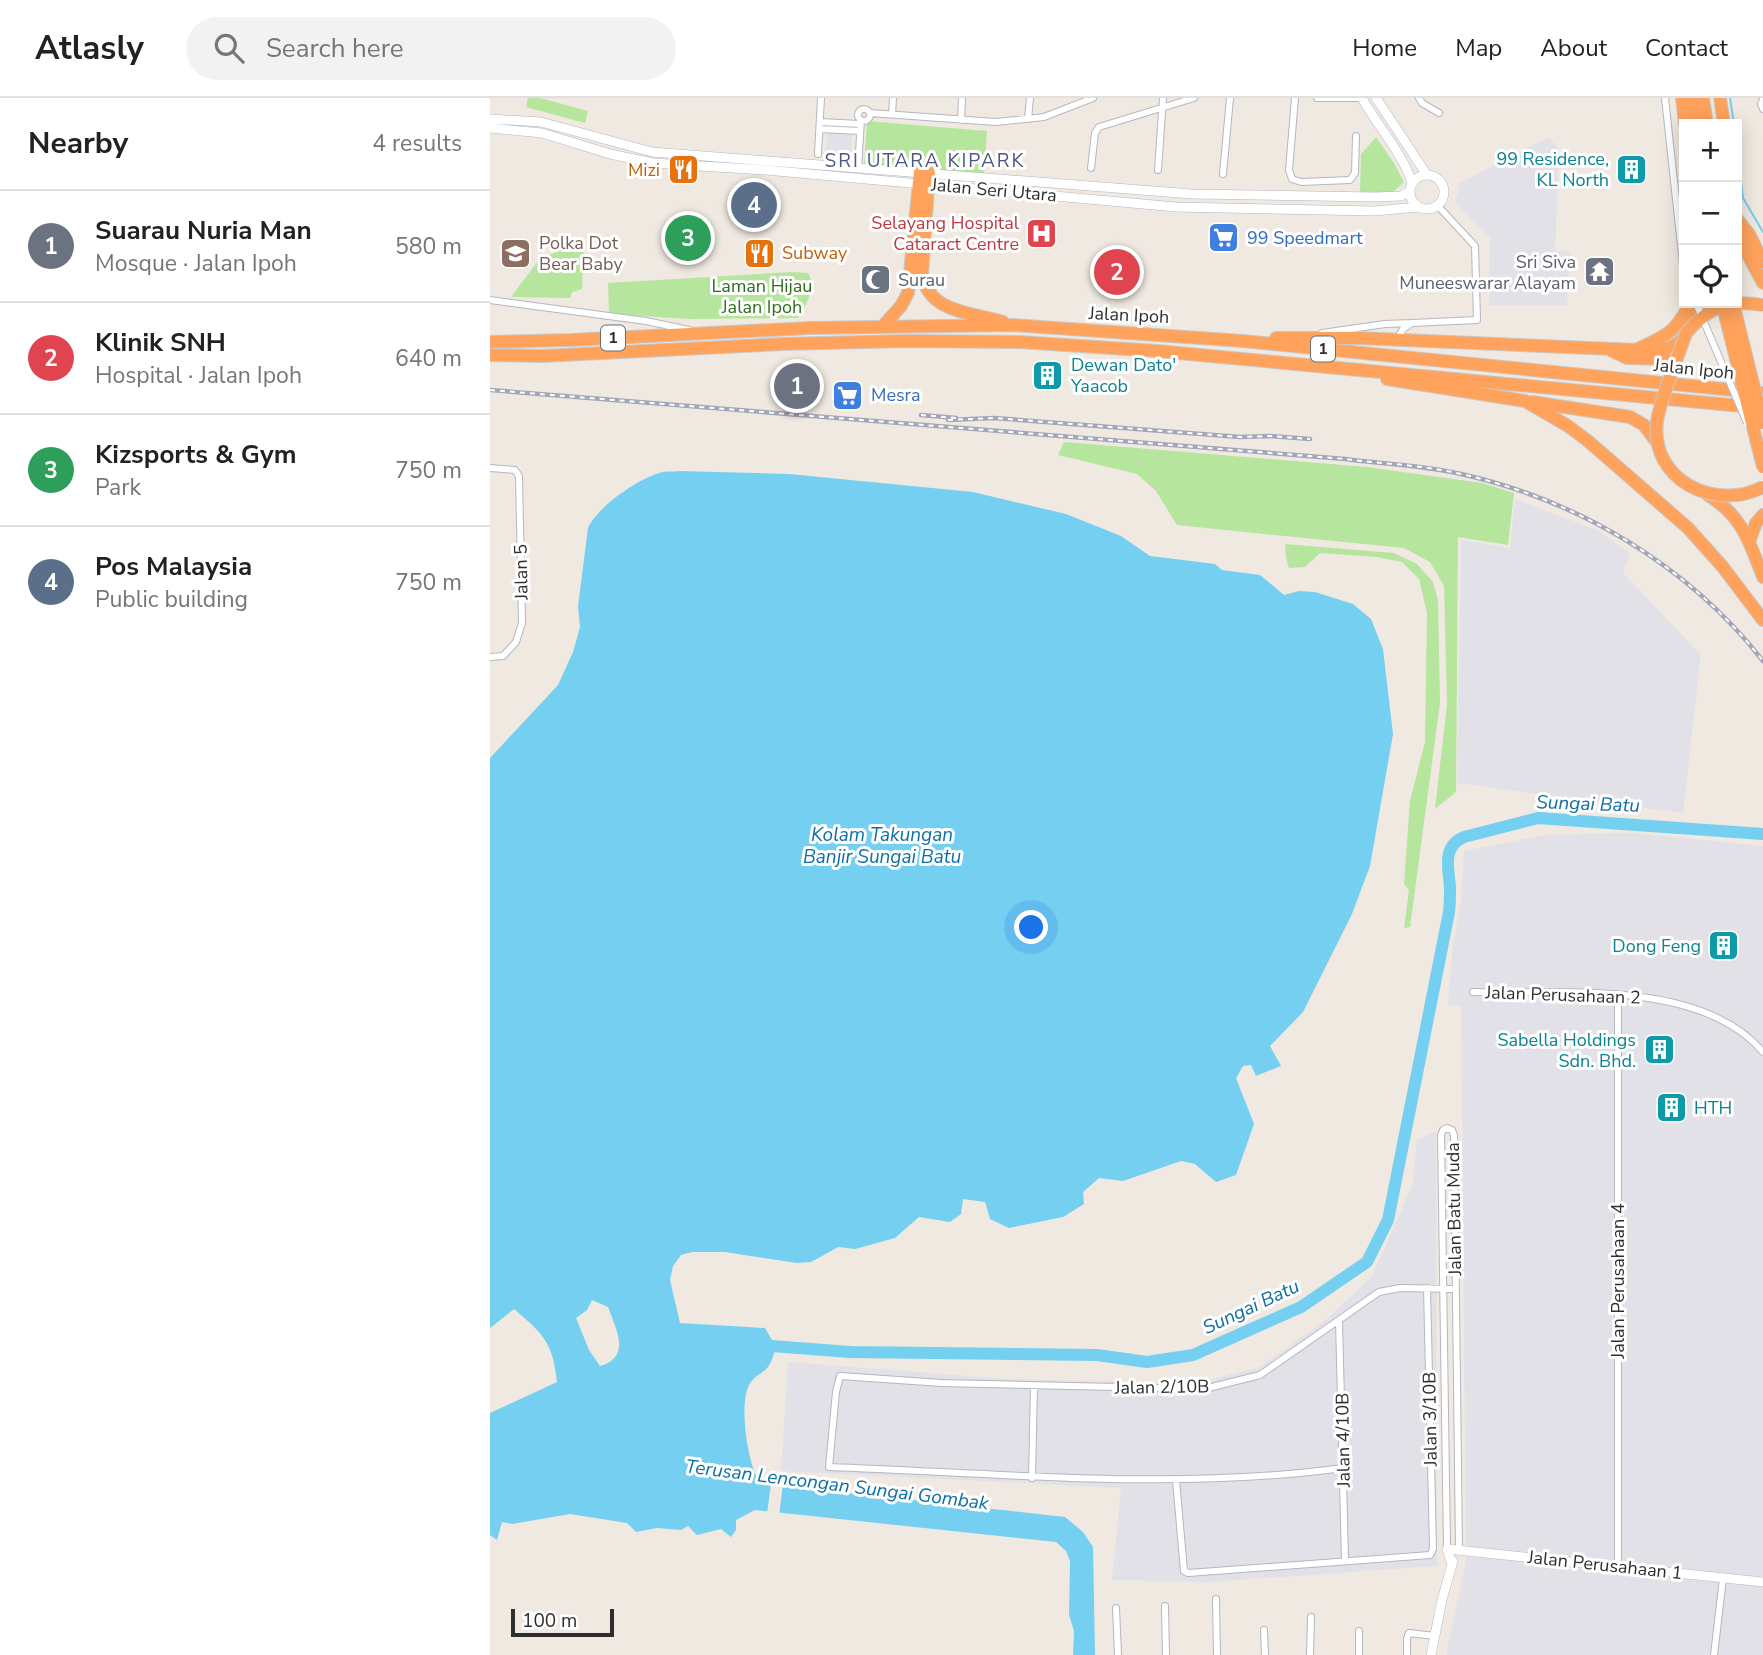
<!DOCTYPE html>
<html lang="en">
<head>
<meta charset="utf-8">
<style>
  :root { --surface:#fff; --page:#f2f2f2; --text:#222; --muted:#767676; --line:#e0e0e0; --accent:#4264fb }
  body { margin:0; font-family:"Nunito Sans",sans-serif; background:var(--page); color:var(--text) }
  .controls { position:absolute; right:21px; top:21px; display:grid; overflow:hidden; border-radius:0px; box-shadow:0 4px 18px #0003 }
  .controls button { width:63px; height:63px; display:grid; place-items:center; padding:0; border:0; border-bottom:2px solid var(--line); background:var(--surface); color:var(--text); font:35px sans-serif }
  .scale { position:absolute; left:21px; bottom:18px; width:103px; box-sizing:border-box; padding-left:7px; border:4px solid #2e2e2e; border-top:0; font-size:19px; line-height:24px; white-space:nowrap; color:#2e2e2e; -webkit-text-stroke:5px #fff; paint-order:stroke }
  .you { position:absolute; left:542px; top:830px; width:24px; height:24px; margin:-18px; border:5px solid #fff; border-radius:50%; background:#1a73e8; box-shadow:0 0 0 10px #1a73e833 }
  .badge { display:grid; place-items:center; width:46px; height:46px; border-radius:50%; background:var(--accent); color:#fff; font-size:23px; font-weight:700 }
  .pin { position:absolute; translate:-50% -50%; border:4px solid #fff; box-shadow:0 2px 7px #0006 }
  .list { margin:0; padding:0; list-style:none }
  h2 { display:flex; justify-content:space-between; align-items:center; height:91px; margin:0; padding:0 28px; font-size:30px }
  h2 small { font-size:23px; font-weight:400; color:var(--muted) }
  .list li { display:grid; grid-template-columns:46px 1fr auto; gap:21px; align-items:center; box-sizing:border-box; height:112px; padding:0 28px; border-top:2px solid var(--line) }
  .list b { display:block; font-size:26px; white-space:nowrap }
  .list p { margin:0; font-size:23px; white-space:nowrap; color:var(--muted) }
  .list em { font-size:23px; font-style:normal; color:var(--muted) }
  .icon { flex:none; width:38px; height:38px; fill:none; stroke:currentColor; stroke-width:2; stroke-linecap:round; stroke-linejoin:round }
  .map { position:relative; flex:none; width:1273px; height:1557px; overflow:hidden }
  header { display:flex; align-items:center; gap:42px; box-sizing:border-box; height:98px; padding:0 35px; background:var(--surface); border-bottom:2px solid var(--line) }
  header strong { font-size:33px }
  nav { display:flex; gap:38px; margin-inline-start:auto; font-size:24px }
  .search { width:490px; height:63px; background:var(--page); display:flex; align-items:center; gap:18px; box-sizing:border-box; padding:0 24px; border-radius:38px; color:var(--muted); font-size:26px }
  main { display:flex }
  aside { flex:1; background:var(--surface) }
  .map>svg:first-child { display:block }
</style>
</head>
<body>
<header>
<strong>Atlasly</strong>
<div class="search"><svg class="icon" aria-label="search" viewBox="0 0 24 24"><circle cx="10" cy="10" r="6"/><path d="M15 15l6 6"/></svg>Search here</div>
<nav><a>Home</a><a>Map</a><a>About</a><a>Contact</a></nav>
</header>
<main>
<aside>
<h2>Nearby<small>4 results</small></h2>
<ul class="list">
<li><span class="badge" style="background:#6b7280">1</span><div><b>Suarau Nuria Man</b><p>Mosque · Jalan Ipoh</p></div><em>580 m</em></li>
<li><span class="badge" style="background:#e0444e">2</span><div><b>Klinik SNH</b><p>Hospital · Jalan Ipoh</p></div><em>640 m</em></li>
<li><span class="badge" style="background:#2e9e5b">3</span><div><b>Kizsports &amp; Gym</b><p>Park</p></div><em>750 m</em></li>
<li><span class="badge" style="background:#5c6f8a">4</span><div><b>Pos Malaysia</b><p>Public building</p></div><em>750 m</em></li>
</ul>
</aside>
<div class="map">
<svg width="1273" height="1557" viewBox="0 0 1273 1557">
  <rect width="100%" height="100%" fill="#efe9e1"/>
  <path fill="#e3e1e8" d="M 337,35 L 362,37 L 361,61 L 336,59 Z
    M 1059,39 L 1069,52 L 1065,153 L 1080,153 L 1077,207 L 999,207 L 1000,139 L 965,106 L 970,85 Z
    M 1025,401 L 1105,431 L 1140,455 L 1133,475 L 1211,557 L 1193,715 L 967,685 L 971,442 L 1020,450 Z
    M 1143,735 L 1273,748 L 1273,1557 L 956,1557 L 976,1463 L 971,908 L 958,907 L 962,855 L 971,801 L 974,753 L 1055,737 Z
    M 946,1033 L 947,1468 L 718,1484 L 622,1482 L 631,1390 L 291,1373 L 298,1264 L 516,1281 L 706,1285 L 768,1270 L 837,1221 L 882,1178 L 922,1088 L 927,1042 Z"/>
  <path fill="#b6e59e" d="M 38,0 L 50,0 L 98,13 L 95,25 L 36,9 Z
    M 377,23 L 497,33 L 494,76 L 374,66 Z
    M 886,39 L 904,65 L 914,84 L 900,97 L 870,96 L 871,56 Z
    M 79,147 L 94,147 L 92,191 L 82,194 L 80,200 L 21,199 L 48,163 Z
    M 302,174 L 318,175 C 328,189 315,207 308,220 L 200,221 L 119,216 L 118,185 Z
    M 574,344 L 877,369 L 992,385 L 1024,395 L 1018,447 L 968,439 L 966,694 L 945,711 L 957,606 L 954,488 L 940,464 L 914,450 L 687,427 L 666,393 L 647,376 L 568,357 Z
    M 795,446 L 904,455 L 927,466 L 943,484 L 948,502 L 950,605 L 920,829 L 914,830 L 919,792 L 914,786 L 920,703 L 935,644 L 937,515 L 929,481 L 912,464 L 887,459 L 830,455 L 815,469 L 799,470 L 796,460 Z"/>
  <path fill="#75cff0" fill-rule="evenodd" d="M 189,373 L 299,376 L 483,394 L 576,416 L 631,438 L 660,458 L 725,466 L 732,472 L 770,477 L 794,497 L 809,493 L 825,494 L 863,506 L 881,521 L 893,551 L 903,636 L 880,768 L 862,816 L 813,914 L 780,948 L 791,968 L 766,978 L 761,967 L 753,968 L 746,980 L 764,1026 L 746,1077 L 726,1084 L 705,1066 L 691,1063 L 633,1083 L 609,1080 L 593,1094 L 594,1106 L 573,1119 L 519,1130 L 500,1121 L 495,1104 L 473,1101 L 471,1116 L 460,1124 L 429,1119 L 405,1140 L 365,1151 L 348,1149 L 321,1164 L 307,1165 L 235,1154 L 202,1154 L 191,1157 L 183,1168 L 180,1182 L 190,1225 L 275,1230 L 286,1249 C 284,1255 282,1264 278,1269 C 273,1275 265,1278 261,1284 C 247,1301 258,1369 270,1385 L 575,1419 L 593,1434 L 603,1449 L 605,1557 L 583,1557 L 584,1533 L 579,1517 L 580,1463 L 576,1453 L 566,1444 L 265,1412 L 246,1422 L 246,1432 L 241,1439 L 231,1431 L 207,1437 L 198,1428 L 191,1432 L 167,1430 L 146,1434 L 137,1425 L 80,1416 L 22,1426 L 12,1424 L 7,1442 L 0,1437 L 0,1315 L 67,1284 C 63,1244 53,1236 24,1211 L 0,1230 L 0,660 L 68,587 L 83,554 L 90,529 L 88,508 L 98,430 C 107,409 150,379 173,374 C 178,373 184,374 189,373 ZM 102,1202 L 118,1209 C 126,1231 142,1259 110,1268 L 99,1252 L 86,1220 L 97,1212 Z"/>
  <path fill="#efe9e1" d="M 281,1385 L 293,1386 L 289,1418 L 277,1416 Z"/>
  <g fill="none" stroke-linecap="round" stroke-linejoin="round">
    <path stroke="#75cff0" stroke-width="2" d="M 1240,0 L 1244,26
      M 1247,50 L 1253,100 L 1273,134"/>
    <path stroke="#75cff0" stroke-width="12" d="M 270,1247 L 360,1254 L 607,1257 L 657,1264 L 703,1257 L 811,1209 L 877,1164 L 898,1122 L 959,814 C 960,806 960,798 960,790 C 959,771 951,749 974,739 L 1048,720 L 1273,736"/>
    <defs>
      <path id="street" d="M 805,0 L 799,72 L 802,81 L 811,84 L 860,82 L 865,75 L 866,38
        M 827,0 L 869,0
        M 929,0 L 932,5 L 949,15
        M 1175,0 L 1194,175
        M 1273,1 L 1271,6 L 1273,11
        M368 17a6 6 0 1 1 12 0a6 6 0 1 1-12 0Z
        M 380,15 L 506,24 L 554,19 L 603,0
        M 402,16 L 403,0
        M 538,21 L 540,0
        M 471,22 L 472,0
        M 330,24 L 370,26
        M 330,31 L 370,33
        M 328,56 L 331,0
        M 601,70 L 605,35 L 609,29 L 704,0
        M 368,71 L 371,22
        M 668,72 L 673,0
        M 733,76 L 740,0
        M 0,202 L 156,223 L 199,232
        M 922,225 L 987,222 L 985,148 L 948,108
        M 832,235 L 895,226 L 922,225 L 913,231 L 910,236 L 915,242
        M 0,370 L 25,372 L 29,378 L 32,525 L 26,544 L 13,558 L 0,559
        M 983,894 C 1071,896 1211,881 1273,954
        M 1128,897 L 1128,1469
        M 849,1223 L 855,1462
        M 853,1370 C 682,1393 511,1375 339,1369 L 346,1294 L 350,1278 L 452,1285 L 714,1291 L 770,1277 L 889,1194 L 910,1190 L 965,1191
        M 542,1380 L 544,1288
        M 686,1382 L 694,1473 L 698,1475 L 940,1457 L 943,1451 L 937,1190
        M 957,1451 L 951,1037 L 953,1032 L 957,1030 L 962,1032 L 964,1037 L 969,1452
        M 726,1501 L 727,1557
        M 675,1508 L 676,1557
        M 626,1510 L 628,1557
        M 774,1532 L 775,1557
        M 820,1557 L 821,1519
        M 869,1557 L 869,1533
        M 917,1557 L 917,1540 L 919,1535 L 945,1538
        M 1224,1557 L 1233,1480"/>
      <path id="secondary" d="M 872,0 C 888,29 912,54 922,85
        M 886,0 L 937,77
        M 0,21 L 51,24 L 162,54 L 702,96 L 885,99 L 911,98 L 920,93
        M 0,30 L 52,35 L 120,56 L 163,65 L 276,72 L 686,109 L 885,113 L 928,109
        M920 94a17 17 0 1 1 34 0a17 17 0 1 1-34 0Z
        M 962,1466 L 957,1451 L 1273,1484
        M 941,1557 L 952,1502 L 963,1463"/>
      <path id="highway" d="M 1192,0 L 1195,26
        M 1202,0 L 1205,26
        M 1213,0 L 1217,26
        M 1230,0 L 1234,26
        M 439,75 L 432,177 C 440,216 482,214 513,224
        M 1247,121 L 1253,148 L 1273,185
        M 1247,121 L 1259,136 L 1273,164
        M 393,228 L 411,208 L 418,195 L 430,74
        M 786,240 L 867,240 L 1148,252 C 1164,255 1190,252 1197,233 C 1200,224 1200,214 1201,205
        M 0,244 L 81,242 L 320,230 L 523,227 L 753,243 L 1273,295
        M 1148,251 C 1172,239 1183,237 1197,211
        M 1122,253 L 1137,260 L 1176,261 L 1177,266
        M 0,257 L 52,258 L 293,246 L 416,243 L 530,244 L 667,253 L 1262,309
        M 897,281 L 1035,303 L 1078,328 L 1098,343 L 1198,430 L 1232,468 L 1273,522
        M 1042,304 L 1140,319 L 1154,327 L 1168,346
        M 1218,397 C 1253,419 1259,443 1273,479
        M 1259,444 L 1266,425 L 1273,417"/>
    </defs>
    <use href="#street" stroke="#b4b7c1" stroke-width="8"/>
    <use href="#secondary" stroke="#b4b7c1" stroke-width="10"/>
    <use href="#highway" stroke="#c9c9c9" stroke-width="14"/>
    <use href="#street" stroke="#fff" stroke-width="6"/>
    <use href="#secondary" stroke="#fff" stroke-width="9"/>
    <use href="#highway" stroke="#ffa35c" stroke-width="12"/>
    <defs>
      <path id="rail" d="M 0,292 L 855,361 C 893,366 934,367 971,376 C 1088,402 1199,468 1273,563
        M 431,317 L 466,320
        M 458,322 L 504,320 L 750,339 L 779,338 L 820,341"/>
    </defs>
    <use href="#rail" stroke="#a3a6b8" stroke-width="4.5"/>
    <use href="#rail" stroke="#fff" stroke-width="2" stroke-dasharray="5" stroke-linecap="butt"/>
    <defs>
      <path id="street-bridge" d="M 1206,205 L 1257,325"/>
      <path id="highway-bridge" d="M 1232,205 L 1273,369
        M 1243,205 L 1273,325
        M 1273,207 C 1238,201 1219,209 1196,235 C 1188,260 1170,300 1167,324 C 1160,382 1225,414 1273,389"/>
    </defs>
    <use href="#street-bridge" stroke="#b4b7c1" stroke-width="8" stroke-linecap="butt"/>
    <use href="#highway-bridge" stroke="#c9c9c9" stroke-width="14" stroke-linecap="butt"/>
    <use href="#street-bridge" stroke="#fff" stroke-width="6"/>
    <use href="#highway-bridge" stroke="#ffa35c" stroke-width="12"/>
  </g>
  <defs>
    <symbol id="building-square" viewBox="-11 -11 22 22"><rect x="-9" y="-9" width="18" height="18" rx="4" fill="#0f9aa8" stroke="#fff"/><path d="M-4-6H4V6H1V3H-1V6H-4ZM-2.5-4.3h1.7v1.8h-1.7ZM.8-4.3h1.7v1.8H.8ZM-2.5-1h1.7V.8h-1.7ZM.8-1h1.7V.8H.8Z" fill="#fff"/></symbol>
    <symbol id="restaurant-square" viewBox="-11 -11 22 22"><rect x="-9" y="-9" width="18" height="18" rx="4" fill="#e8710a" stroke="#fff"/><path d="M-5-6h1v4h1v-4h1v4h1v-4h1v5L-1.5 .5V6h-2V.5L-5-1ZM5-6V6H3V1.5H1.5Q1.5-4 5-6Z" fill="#fff"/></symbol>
    <symbol id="hospital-square" viewBox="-11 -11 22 22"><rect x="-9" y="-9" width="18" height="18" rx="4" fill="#e0444e" stroke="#fff"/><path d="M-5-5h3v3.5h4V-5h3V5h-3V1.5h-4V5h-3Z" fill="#fff"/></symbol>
    <symbol id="supermarket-square" viewBox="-11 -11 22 22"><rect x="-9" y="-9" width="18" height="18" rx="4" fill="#3f7fe0" stroke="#fff"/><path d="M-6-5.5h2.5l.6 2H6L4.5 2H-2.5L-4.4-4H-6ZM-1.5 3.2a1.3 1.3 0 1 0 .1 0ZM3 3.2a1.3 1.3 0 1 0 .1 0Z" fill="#fff"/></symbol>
    <symbol id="school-square" viewBox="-11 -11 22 22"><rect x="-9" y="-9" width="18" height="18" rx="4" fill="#8d6e63" stroke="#fff"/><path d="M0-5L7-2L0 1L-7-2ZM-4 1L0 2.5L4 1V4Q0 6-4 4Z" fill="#fff"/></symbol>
    <symbol id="temple-square" viewBox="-11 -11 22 22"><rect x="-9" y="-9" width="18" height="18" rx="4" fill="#6b7280" stroke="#fff"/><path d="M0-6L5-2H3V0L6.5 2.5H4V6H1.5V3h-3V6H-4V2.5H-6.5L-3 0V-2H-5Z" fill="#fff"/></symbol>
    <symbol id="mosque-square" viewBox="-11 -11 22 22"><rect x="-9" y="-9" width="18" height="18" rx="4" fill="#6b7280" stroke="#fff"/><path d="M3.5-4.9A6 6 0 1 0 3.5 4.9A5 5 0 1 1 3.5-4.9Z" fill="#fff"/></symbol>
  </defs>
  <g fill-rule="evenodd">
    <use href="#building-square" x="1124" y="54" width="35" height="35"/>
    <use href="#restaurant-square" x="176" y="54" width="35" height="35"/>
    <use href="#hospital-square" x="534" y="118" width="35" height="35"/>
    <use href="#supermarket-square" x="716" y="122" width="35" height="35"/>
    <use href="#school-square" x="8" y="138" width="35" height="35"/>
    <use href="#restaurant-square" x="252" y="138" width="35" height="35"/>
    <use href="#temple-square" x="1092" y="156" width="35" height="35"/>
    <use href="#mosque-square" x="368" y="164" width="35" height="35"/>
    <use href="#building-square" x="540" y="260" width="35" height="35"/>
    <use href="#supermarket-square" x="340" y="280" width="35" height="35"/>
    <use href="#building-square" x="1216" y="830" width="35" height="35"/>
    <use href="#building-square" x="1152" y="934" width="35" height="35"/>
    <use href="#building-square" x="1164" y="992" width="35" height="35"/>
  </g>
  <g text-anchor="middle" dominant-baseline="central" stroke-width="6" stroke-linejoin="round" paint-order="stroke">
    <g fill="#fff" stroke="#6d6d6d" stroke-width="2">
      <rect x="111" y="227.5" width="24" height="25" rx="5"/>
      <rect x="821" y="238.5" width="24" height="25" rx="5"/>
    </g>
    <g font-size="16" font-weight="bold" fill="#2e2e2e">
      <text x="123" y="240">1</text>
      <text x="833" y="251">1</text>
    </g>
    <g font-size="18" fill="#0d838f" stroke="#fff" text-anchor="end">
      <text x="1119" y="61">99 Residence,<tspan x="1119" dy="21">KL North</tspan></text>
      <text x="581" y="267" text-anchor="start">Dewan Dato'<tspan x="581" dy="21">Yaacob</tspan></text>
      <text x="1211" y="848">Dong Feng</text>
      <text x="1146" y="942">Sabella Holdings<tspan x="1146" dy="21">Sdn. Bhd.</tspan></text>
      <text x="1204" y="1010" text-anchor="start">HTH</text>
    </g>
    <g font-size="18" fill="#c56008" stroke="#fff" text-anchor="end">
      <text x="170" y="72">Mizi</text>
      <text x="292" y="155" text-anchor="start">Subway</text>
    </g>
    <g font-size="18" fill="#2e2e2e" stroke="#fff">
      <text transform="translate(504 92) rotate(5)">Jalan Seri Utara</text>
      <text transform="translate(639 217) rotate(3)">Jalan Ipoh</text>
      <text transform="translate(1204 271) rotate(6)">Jalan Ipoh</text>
      <text transform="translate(31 474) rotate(-91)">Jalan 5</text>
      <text transform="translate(1073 897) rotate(2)">Jalan Perusahaan 2</text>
      <text transform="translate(964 1111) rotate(-91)">Jalan Batu Muda</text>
      <text transform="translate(1128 1183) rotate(-90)">Jalan Perusahaan 4</text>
      <text transform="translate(672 1289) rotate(-1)">Jalan 2/10B</text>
      <text transform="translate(940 1321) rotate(-91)">Jalan 3/10B</text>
      <text transform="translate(853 1342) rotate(-91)">Jalan 4/10B</text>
      <text transform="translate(1115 1467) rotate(6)">Jalan Perusahaan 1</text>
    </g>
    <g font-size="18" fill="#be3a42" stroke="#fff" text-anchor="end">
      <text x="529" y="125">Selayang Hospital<tspan x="529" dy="21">Cataract Centre</tspan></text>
    </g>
    <g font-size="18" fill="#366cbe" stroke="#fff" text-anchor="start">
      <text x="757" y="140">99 Speedmart</text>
      <text x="381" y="297">Mesra</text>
    </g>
    <g font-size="18" fill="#785e54" stroke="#fff" text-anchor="start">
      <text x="49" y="145">Polka Dot<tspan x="49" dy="21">Bear Baby</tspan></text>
    </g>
    <g font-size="18" fill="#5b616d" stroke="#fff" text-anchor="end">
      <text x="1086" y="164">Sri Siva<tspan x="1086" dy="21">Muneeswarar Alayam</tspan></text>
      <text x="408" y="182" text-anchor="start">Surau</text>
    </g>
    <g font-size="18" fill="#2c6e1b" stroke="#fff">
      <text x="272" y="188">Laman Hijau<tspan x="272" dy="21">Jalan Ipoh</tspan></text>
    </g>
    <g font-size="19" letter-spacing="2" fill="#4d5680" stroke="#fff">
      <text x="435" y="63">SRI UTARA KIPARK</text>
    </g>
    <g font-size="19" font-style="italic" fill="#0d6fa3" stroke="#fff">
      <text transform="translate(1098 706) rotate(2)">Sungai Batu</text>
      <text x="392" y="737">Kolam Takungan<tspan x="392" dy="22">Banjir Sungai Batu</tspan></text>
      <text transform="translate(761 1209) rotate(-25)">Sungai Batu</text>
      <text transform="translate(347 1387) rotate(7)">Terusan Lencongan Sungai Gombak</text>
    </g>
  </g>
</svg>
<div class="controls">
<button>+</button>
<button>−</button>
<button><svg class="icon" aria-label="locate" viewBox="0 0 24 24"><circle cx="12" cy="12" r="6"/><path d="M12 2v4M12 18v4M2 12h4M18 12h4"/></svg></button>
</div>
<div class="scale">100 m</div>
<div class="you"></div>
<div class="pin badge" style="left:307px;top:288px;background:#6b7280">1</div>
<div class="pin badge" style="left:627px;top:174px;background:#e0444e">2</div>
<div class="pin badge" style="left:198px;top:140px;background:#2e9e5b">3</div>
<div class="pin badge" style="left:264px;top:107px;background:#5c6f8a">4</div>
</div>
</main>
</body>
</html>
